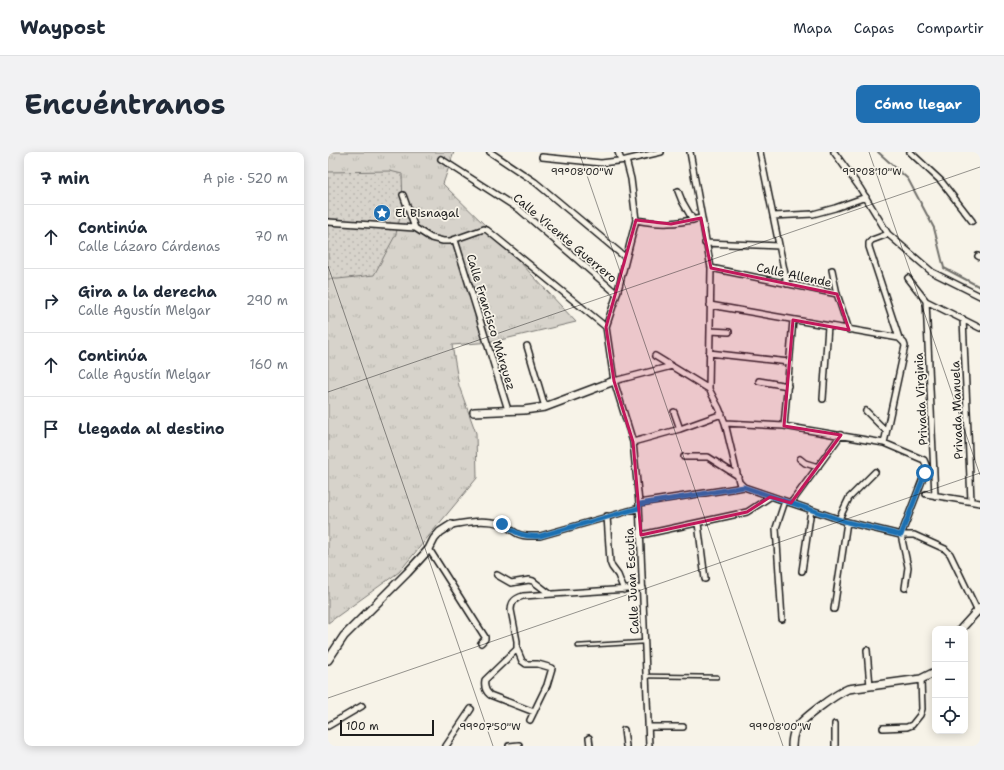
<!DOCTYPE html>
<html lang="es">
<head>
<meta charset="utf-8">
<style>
  :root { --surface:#fff; --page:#f2f2f3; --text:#1f2937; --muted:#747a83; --line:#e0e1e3; --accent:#1f6fb2 }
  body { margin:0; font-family:"Shantell Sans",sans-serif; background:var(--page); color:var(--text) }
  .controls { position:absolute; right:12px; bottom:12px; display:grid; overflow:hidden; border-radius:8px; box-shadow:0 2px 10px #0003 }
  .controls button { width:36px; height:36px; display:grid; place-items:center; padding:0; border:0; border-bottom:1px solid var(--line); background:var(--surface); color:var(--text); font:20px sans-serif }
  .scale { position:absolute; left:12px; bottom:10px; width:94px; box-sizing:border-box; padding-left:4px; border:2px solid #1c1c1c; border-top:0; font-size:11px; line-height:14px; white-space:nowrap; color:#1c1c1c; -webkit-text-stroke:3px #f7f3e8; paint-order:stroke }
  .stop { position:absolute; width:12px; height:12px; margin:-9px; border:3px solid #1f6fb2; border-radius:50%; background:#fff }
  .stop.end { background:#1f6fb2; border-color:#fff; box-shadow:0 1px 4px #0008 }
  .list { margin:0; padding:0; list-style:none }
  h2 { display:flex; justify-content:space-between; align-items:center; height:52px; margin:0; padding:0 16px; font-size:17px }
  h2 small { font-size:13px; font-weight:400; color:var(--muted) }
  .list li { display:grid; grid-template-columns:26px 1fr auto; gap:12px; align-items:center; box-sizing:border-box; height:64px; padding:0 16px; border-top:1px solid var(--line) }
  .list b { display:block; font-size:15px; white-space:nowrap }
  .list p { margin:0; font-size:13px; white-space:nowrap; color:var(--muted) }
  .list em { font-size:13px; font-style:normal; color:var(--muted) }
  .icon { flex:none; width:22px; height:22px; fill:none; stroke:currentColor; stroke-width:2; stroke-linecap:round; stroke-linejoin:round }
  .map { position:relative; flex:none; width:652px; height:594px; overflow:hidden; border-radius:8px }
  header { display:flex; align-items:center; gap:24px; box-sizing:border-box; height:56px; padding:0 20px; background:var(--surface); border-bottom:1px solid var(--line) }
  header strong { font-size:19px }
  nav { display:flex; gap:22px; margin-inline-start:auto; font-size:14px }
  .intro { display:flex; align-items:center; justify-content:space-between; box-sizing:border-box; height:96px; padding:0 24px }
  h1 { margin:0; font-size:28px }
  .button { padding:10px 18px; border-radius:8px; background:var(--accent); color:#fff; font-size:14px; font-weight:700 }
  main { display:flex; gap:24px; padding:0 24px }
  aside { flex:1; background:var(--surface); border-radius:8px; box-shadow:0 2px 10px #0003 }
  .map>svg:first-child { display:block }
</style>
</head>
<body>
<header>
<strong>Waypost</strong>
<nav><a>Mapa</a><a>Capas</a><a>Compartir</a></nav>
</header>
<div class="intro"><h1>Encuéntranos</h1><a class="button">Cómo llegar</a></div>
<main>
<aside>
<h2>7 min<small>A pie · 520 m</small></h2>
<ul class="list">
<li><svg class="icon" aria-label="ahead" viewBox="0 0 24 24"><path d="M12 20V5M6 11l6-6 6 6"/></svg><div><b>Continúa</b><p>Calle Lázaro Cárdenas</p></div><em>70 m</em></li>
<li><svg class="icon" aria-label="right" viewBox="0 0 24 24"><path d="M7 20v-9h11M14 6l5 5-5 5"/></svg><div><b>Gira a la derecha</b><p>Calle Agustín Melgar</p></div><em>290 m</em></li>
<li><svg class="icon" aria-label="ahead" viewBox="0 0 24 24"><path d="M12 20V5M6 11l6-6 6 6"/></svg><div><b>Continúa</b><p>Calle Agustín Melgar</p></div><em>160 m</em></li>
<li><svg class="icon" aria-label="arrive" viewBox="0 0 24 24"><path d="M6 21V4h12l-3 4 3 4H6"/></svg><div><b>Llegada al destino</b></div></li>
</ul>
</aside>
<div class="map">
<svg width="652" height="594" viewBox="0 0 652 594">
  <defs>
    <pattern id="grass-tufts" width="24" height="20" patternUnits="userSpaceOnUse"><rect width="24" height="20" fill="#d7d3cb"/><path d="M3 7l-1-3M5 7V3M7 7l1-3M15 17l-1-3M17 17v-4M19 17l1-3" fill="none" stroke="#b8b5ae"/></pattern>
    <pattern id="park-dots" width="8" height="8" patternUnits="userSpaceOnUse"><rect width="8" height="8" fill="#d7d3cb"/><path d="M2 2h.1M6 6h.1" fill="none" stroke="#b8b5ae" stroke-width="1.8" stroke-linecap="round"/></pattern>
  </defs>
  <rect width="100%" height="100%" fill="#f7f3e8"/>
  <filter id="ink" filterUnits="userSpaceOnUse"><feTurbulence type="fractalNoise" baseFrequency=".025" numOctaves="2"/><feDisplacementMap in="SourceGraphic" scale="8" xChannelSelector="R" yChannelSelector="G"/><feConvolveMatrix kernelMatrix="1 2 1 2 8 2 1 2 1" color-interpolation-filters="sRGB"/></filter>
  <g filter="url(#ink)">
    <path fill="url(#grass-tufts)" stroke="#7a7874" d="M 0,0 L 126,0 L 115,32 L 163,79 L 248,170 L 164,190 L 124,193 L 131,234 L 148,281 L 149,326 L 71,420 L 0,471 Z"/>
    <path fill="url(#park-dots)" stroke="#7a7874" d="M 62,19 L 74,22 L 75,53 L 68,82 L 46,123 L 10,127 L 0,127 L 0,20 Z"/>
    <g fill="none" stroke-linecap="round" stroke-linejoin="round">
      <path stroke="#72716c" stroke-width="2" d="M 550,0 L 580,27 L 606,76 L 616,116 L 652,135"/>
      <defs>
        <path id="lane" d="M 250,494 L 317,490
          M 319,524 L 389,525"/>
        <path id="street" d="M 162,0 L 207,30 L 298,106
          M 290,0 L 293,8
          M 362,0 L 383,116 L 381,237 L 391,256 L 397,271 L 411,330 L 416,335 L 519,370 L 573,383 L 586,383 L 617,397 L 622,402 L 649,458 L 652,460
          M 432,0 L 459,132
          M 506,0 L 532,36 L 560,82 L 604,120 L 652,144
          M 582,0 L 613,29 L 644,69
          M 214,5 L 273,11 L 298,8 L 333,0
          M 113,7 L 192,58 L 289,142
          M 298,8 L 303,27 L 308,68 L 289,142 L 278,175 L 286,229 L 305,290 L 311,351 L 321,594
          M 350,39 L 354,49 L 365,68
          M 75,43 L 87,76
          M 445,64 L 485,62 L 507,56 L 538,45
          M 308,68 C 335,73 346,72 373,66
          M 0,70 L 87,76 L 103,86 L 115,89 L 122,89 L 156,77 L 159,78 L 278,175
          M 560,82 L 544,88 L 541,91 L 541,95 L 571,186
          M 127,88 L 180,258
          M 377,91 L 451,94
          M 650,104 L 652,105
          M 383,116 L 509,142
          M 504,118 L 509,142 L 521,178
          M 580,126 L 598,149 L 607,344
          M 598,149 L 652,176
          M 382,153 L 571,186 L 576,191 L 577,194 L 556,291
          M 635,167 L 643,349
          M 382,179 L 401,180
          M 199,194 L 217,255
          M 381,201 L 461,210
          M 327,204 L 381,237
          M 286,229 L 344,214
          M 431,229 L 460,234
          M 495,247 L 500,174
          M 538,259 L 558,279
          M 346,260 L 352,277
          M 397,271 L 456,274 L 556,291 L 596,308 L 598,313 L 597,321 L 573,383
          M 456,274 L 465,168
          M 305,290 L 352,277 L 394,262
          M 356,305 L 380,305 L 410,324
          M 472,307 L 477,311 L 490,315
          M 598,342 L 652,351
          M 311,351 L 416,335
          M 463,351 L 513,283
          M 279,364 L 282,410 L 284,415 L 290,423 L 296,438
          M 511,367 L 521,346 L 547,320
          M 370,371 L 377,427
          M 123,373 C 139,370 157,367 173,372 C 179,374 184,379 190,382 C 196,385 204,384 212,384 L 311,356
          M 313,383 L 419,360 L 442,345
          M 573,383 L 580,415 L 577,436
          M 101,397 L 157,485 L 157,487 L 153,491
          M 474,419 L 483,358
          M 169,423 L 183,431 L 201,428 L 205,429 L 222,442
          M 506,457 L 519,370
          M 454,467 L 448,376 L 457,349
          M 189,497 L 157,528 C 156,534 157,539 162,543 L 206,560
          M 539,498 L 542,534
          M 202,568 L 219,533 L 224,516 L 210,512 L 198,512 L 194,509 L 189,497 L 189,489 L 183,458 C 183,449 188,446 195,444 L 315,436
          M 0,574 L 34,554
          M 320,575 L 355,575
          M 555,576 L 579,575 L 584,573 L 592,563 L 594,557 L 593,527
          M 296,578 L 298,594
          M 261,586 L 262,594
          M 118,594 L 143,557
          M 181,594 L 191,593
          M 507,594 L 507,572"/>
        <path id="secondary" d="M 146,260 L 196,258 L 217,255 L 286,229
          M 633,477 L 652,456
          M 0,508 L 16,484 L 79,421 L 101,397 L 106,387 L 112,380 L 123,373
          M 464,594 C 464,589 465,583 467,578 C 473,567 508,542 520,537 L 593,527 L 607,520"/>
      </defs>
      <use href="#lane" stroke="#1c1c1c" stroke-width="5.5"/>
      <use href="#street" stroke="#1c1c1c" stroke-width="8"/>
      <use href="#secondary" stroke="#1c1c1c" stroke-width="10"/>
      <use href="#lane" stroke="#f7f3e8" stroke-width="2.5"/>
      <use href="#street" stroke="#f7f3e8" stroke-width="5"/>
      <use href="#secondary" stroke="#f7f3e8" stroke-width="7"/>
    </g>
  </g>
  <g fill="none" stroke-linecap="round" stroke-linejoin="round" filter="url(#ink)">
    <path stroke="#1f6fb2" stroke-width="5" d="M 174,372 C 189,381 193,385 212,384 L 311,356 L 312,352 L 416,335 L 519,370 L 573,383 L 597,321"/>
  </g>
  <path fill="#c2185b" fill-opacity="0.2" stroke="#c2185b" stroke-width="3" stroke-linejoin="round" d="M 373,66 L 383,116 L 509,142 L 521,178 L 465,168 L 456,274 L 513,283 L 463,351 L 442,345 L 419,360 L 313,383 L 305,290 L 286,229 L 278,175 L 308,68 L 343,72 Z"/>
  <path fill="none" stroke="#1c1c1c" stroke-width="1" stroke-opacity="0.45" d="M 251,0 L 455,594M 541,0 L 652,323M 0,114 L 165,594M 0,240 L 652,15M 0,546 L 652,321"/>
  <defs>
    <symbol id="sight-disc" viewBox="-11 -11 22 22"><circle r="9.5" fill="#1f6fb2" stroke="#f7f3e8"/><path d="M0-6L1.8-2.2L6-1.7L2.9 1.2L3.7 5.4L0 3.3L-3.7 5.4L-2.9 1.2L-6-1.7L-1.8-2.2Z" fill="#fff"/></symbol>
  </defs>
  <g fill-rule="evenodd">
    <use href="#sight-disc" x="44" y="51" width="20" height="20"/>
  </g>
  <g text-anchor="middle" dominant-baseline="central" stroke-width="3.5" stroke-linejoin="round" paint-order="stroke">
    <g font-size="12" fill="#1c1c1c" stroke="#f7f3e8" text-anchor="start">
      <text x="67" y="61">El Bisnagal</text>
    </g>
    <g font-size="12" fill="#1c1c1c" stroke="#f7f3e8">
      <text transform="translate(237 86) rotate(40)">Calle Vicente Guerrero</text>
      <text transform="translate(466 123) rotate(12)">Calle Allende</text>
      <text transform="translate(163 170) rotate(73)">Calle Francisco Márquez</text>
      <text transform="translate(593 247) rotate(-93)">Privada Virginia</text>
      <text transform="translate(629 258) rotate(-92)">Privada Manuela</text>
      <text transform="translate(304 429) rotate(-93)">Calle Juan Escutia</text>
    </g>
  </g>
  <g font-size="10" text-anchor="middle" fill="#1c1c1c" stroke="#f7f3e8" stroke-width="3.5" stroke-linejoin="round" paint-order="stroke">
    <text x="254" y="23">99°08'00"W</text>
    <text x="544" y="23">99°08'10"W</text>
    <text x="162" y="578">99°07'50"W</text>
    <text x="452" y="578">99°08'00"W</text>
  </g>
</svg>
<div class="controls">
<button>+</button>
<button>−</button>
<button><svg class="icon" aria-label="locate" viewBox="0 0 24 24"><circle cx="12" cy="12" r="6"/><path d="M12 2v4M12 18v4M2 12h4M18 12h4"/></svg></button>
</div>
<div class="scale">100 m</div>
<div class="stop" style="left:597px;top:321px"></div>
<div class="stop end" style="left:174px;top:372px"></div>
</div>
</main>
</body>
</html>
